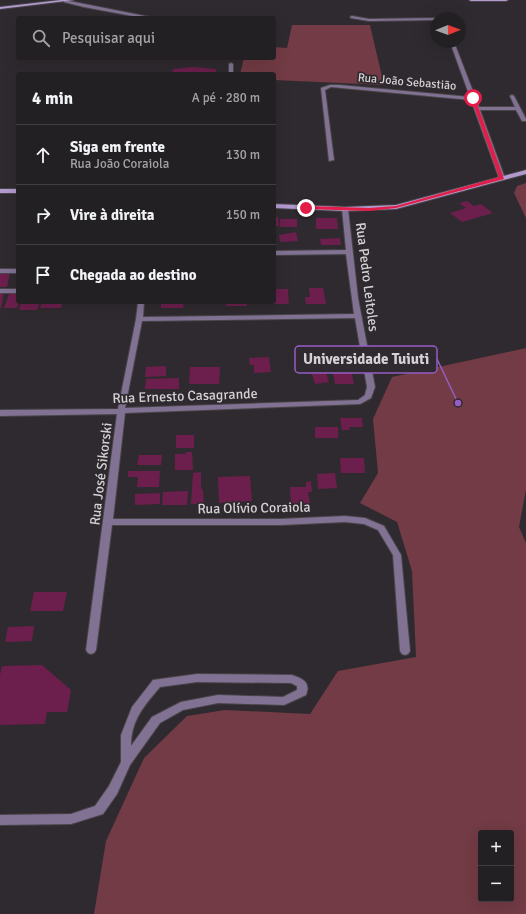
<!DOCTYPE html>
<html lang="pt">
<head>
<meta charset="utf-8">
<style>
  :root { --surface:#232023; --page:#2b282b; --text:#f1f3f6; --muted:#a3a3a6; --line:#403e41 }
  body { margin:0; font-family:Signika,sans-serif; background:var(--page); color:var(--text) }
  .controls { position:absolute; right:12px; bottom:12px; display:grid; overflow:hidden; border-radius:4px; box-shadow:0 4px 16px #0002 }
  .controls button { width:36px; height:36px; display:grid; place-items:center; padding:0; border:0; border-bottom:1px solid var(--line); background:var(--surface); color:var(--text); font:20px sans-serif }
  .compass { position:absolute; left:430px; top:12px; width:36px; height:36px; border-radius:50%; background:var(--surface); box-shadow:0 4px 16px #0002; rotate:89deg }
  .stop { position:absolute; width:12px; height:12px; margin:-9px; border:3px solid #e11d48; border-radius:50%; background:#fff }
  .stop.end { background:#e11d48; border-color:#fff; box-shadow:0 1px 4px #0008 }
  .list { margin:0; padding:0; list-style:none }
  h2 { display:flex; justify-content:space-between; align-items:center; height:52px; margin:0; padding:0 16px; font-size:17px }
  h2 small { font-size:13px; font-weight:400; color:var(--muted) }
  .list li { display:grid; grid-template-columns:26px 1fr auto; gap:12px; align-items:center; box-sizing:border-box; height:60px; padding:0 16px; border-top:1px solid var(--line) }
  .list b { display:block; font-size:15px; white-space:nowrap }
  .list p { margin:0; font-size:13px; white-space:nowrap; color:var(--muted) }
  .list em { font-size:13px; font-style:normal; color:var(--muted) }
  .icon { flex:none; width:22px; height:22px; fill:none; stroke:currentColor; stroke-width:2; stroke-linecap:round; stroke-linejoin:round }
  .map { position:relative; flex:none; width:526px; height:914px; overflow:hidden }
  .search { position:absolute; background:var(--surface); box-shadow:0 4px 16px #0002; left:16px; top:16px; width:260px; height:44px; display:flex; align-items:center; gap:10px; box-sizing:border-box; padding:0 14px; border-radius:4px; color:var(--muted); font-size:15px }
  .panel { position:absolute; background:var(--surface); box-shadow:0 4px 16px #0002; left:16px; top:72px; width:260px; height:232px; border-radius:4px }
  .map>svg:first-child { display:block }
</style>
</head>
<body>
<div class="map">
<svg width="526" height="914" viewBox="0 0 526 914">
  <rect width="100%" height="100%" fill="#2f2a2f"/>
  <path fill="#723b45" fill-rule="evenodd" d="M 292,25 L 370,25 L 384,85 L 274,80 L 274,74 L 240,74 L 244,58 L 274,58 L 274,47 L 287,48 Z
    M 526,183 L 526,218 L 514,193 L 517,186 Z
    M 526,348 L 526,490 L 519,527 L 526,543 L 526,914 L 94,914 L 106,841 L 144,758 L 187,716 L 225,710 L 310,714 L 338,671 L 416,657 L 412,571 L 397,522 L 360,503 L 378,473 L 373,419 L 392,377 ZM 481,833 L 511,833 L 511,899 L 481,899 Z"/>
  <path fill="#6c1f4d" d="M 193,67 L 216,69 L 216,74 L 172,74 L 173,69 Z
    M 467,201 L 474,206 L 481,204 L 493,213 L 462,222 L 450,213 L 466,208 L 459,203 Z
    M 274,217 L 278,217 L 279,226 L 274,226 Z
    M 316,218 L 337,218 L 338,229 L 316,229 Z
    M 280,219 L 297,219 L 297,227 L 280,227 Z
    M 296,232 L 298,241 L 280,242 L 279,235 Z
    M 340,238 L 341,245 L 321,245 L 320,239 Z
    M 10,273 L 7,287 L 0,287 L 0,274 Z
    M 309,288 L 323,288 L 326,304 L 306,304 L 305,297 L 310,297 Z
    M 274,289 L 288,289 L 289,304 L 274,304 Z
    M 4,292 L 1,308 L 0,308 L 0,293 Z
    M 9,294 L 18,294 L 19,302 L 17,308 L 4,308 Z
    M 21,302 L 40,302 L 37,310 L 19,310 Z
    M 42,302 L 63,302 L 61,308 L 40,308 Z
    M 161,302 L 184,302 L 183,308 L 161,308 Z
    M 226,302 L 247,302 L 247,306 L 226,306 Z
    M 269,357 L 271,372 L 254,373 L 254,365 L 250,365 L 249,358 Z
    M 166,366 L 166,376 L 145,377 L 146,367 Z
    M 350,366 L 354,384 L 335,384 L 332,367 Z
    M 190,367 L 220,367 L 219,384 L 189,384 Z
    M 326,373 L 329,382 L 315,384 L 312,374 Z
    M 179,378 L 179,389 L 145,389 L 146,379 Z
    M 340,418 L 362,418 L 363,427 L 349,427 L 350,430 L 342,430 Z
    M 315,427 L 338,427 L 338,438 L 315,438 Z
    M 176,435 L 194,435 L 194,448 L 176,448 Z
    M 186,452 L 192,452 L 193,470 L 175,470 L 175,454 L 186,454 Z
    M 139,455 L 162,455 L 161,465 L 137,465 Z
    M 340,458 L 364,458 L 365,473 L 341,473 Z
    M 128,471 L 160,471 L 159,487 L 137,487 L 138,477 L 128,477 Z
    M 201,472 L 201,488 L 203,490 L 204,504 L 191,504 L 193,473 Z
    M 335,473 L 337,488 L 318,489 L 317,474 Z
    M 250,476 L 252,501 L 219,503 L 218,477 Z
    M 311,481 L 312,492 L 308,492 L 310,503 L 291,504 L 290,487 L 306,487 L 306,482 Z
    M 188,491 L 187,505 L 162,505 L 163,492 Z
    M 160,493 L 160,504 L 135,505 L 135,494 Z
    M 34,592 L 67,592 L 63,611 L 30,611 Z
    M 34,626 L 32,641 L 5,642 L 8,627 Z
    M 42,665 L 71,690 L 67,712 L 47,712 L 45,724 L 0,725 L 0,675 L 2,666 Z"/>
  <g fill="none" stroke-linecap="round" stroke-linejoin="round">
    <defs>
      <path id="street" d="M 64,0 L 150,17 L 152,18 L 143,18 L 84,7 L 64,2 Z
        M 352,16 L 369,19 L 436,18 L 437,18 L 436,20 L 369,21 L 351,18 L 350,17 Z
        M 450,42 L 454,42 L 479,107 L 515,107 L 510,96 L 512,95 L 514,96 L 526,119 L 526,121 L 522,121 L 516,110 L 480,110 L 505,178 L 504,179 L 499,178 L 471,100 L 331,87 L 325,90 L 334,160 L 329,161 L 321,88 L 330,85 L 339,85 L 470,97 Z
        M 231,63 L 233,64 L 233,74 L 229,74 L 229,64 Z
        M 345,207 L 348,209 L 358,298 L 375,387 L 371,398 L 360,404 L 125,413 L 113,519 L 281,519 L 345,516 L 365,518 L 384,526 L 401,555 L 410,651 L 408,654 L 405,655 L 402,654 L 400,651 L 393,555 L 378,530 L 364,524 L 345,522 L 281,525 L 112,525 L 96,650 L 94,653 L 91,654 L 88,653 L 86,650 L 117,414 L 0,416 L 0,410 L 118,409 L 136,319 L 138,302 L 144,302 L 143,317 L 354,314 L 346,254 L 274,255 L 274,251 L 346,250 L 342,209 ZM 355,318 L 367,387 L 365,395 L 358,400 L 125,408 L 142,321 Z
        M 0,269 L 18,269 L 18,273 L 0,273 Z
        M 0,289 L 18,289 L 18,293 L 0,293 Z
        M 197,674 L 292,675 C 303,679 311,682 306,695 L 284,705 L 218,703 L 183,710 L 160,723 L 130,765 L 117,794 L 103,814 L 71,824 L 0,825 L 0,815 L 71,814 L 95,806 L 109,786 L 121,762 L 121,735 L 132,707 L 153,680 ZM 197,682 L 291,683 L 297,686 L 297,690 L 283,697 L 218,695 L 181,702 L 152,717 L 131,746 C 131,720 144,706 160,687 Z"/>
      <path id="secondary" d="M 61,0 L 74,0 L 0,9 L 0,7 Z
        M 469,0 L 508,0 L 506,1 L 471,1 Z
        M 526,170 L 526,174 L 396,209 L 345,211 L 274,208 L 274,204 L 345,207 L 396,205 Z
        M 0,189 L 18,189 L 18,193 L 0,193 Z"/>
    </defs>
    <use href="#street" stroke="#494549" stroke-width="2"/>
    <use href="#secondary" stroke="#494549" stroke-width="2"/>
    <use href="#street" fill="#817294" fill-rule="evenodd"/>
    <use href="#secondary" fill="#b29ad0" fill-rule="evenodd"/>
  </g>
  <path fill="#e11d48" d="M 473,97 L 475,98 L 504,179 L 396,208 L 369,211 L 306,209 L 304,208 L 306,206 L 369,208 L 396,206 L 499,177 L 471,98 Z"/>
  <g text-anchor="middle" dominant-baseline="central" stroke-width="3.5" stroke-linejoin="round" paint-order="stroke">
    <g font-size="12" fill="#d4d1d4" stroke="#2f2a2f">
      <text transform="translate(407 82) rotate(5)">Rua João Sebastião</text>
    </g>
    <g font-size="14" fill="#d4d1d4" stroke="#2f2a2f">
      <text transform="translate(367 277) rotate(83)">Rua Pedro Leitoles</text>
      <text transform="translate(185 396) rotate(-2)">Rua Ernesto Casagrande</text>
      <text transform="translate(101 474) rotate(-83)">Rua José Sikorski</text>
      <text transform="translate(254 508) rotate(-1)">Rua Olívio Coraiola</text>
    </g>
  </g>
  <path fill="none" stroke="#965ec5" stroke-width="1.5" d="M458 403L437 359"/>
  <circle fill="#965ec5" stroke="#2f2a2f" stroke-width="1.5" cx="458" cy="403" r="4"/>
  <rect fill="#2f2a2f" stroke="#965ec5" stroke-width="1.5" x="295" y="346" width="142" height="27" rx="4"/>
  <g font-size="15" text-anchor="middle" font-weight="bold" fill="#d4d1d4">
    <text x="366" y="364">Universidade Tuiuti</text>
  </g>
</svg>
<div class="controls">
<button>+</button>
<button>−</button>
</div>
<svg class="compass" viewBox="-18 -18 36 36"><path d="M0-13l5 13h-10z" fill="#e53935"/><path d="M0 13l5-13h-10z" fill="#a3a3a6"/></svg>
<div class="stop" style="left:473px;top:98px"></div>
<div class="stop end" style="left:306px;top:208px"></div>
<div class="search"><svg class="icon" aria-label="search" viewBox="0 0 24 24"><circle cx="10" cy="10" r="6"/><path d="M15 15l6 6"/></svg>Pesquisar aqui</div>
<section class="panel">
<h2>4 min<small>A pé · 280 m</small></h2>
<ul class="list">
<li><svg class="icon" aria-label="ahead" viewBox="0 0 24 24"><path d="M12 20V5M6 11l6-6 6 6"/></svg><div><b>Siga em frente</b><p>Rua João Coraiola</p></div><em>130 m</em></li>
<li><svg class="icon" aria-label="right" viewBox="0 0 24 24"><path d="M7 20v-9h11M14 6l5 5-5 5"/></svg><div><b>Vire à direita</b></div><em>150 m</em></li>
<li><svg class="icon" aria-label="arrive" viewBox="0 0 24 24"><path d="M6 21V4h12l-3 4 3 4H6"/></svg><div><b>Chegada ao destino</b></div></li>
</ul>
</section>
</div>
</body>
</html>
